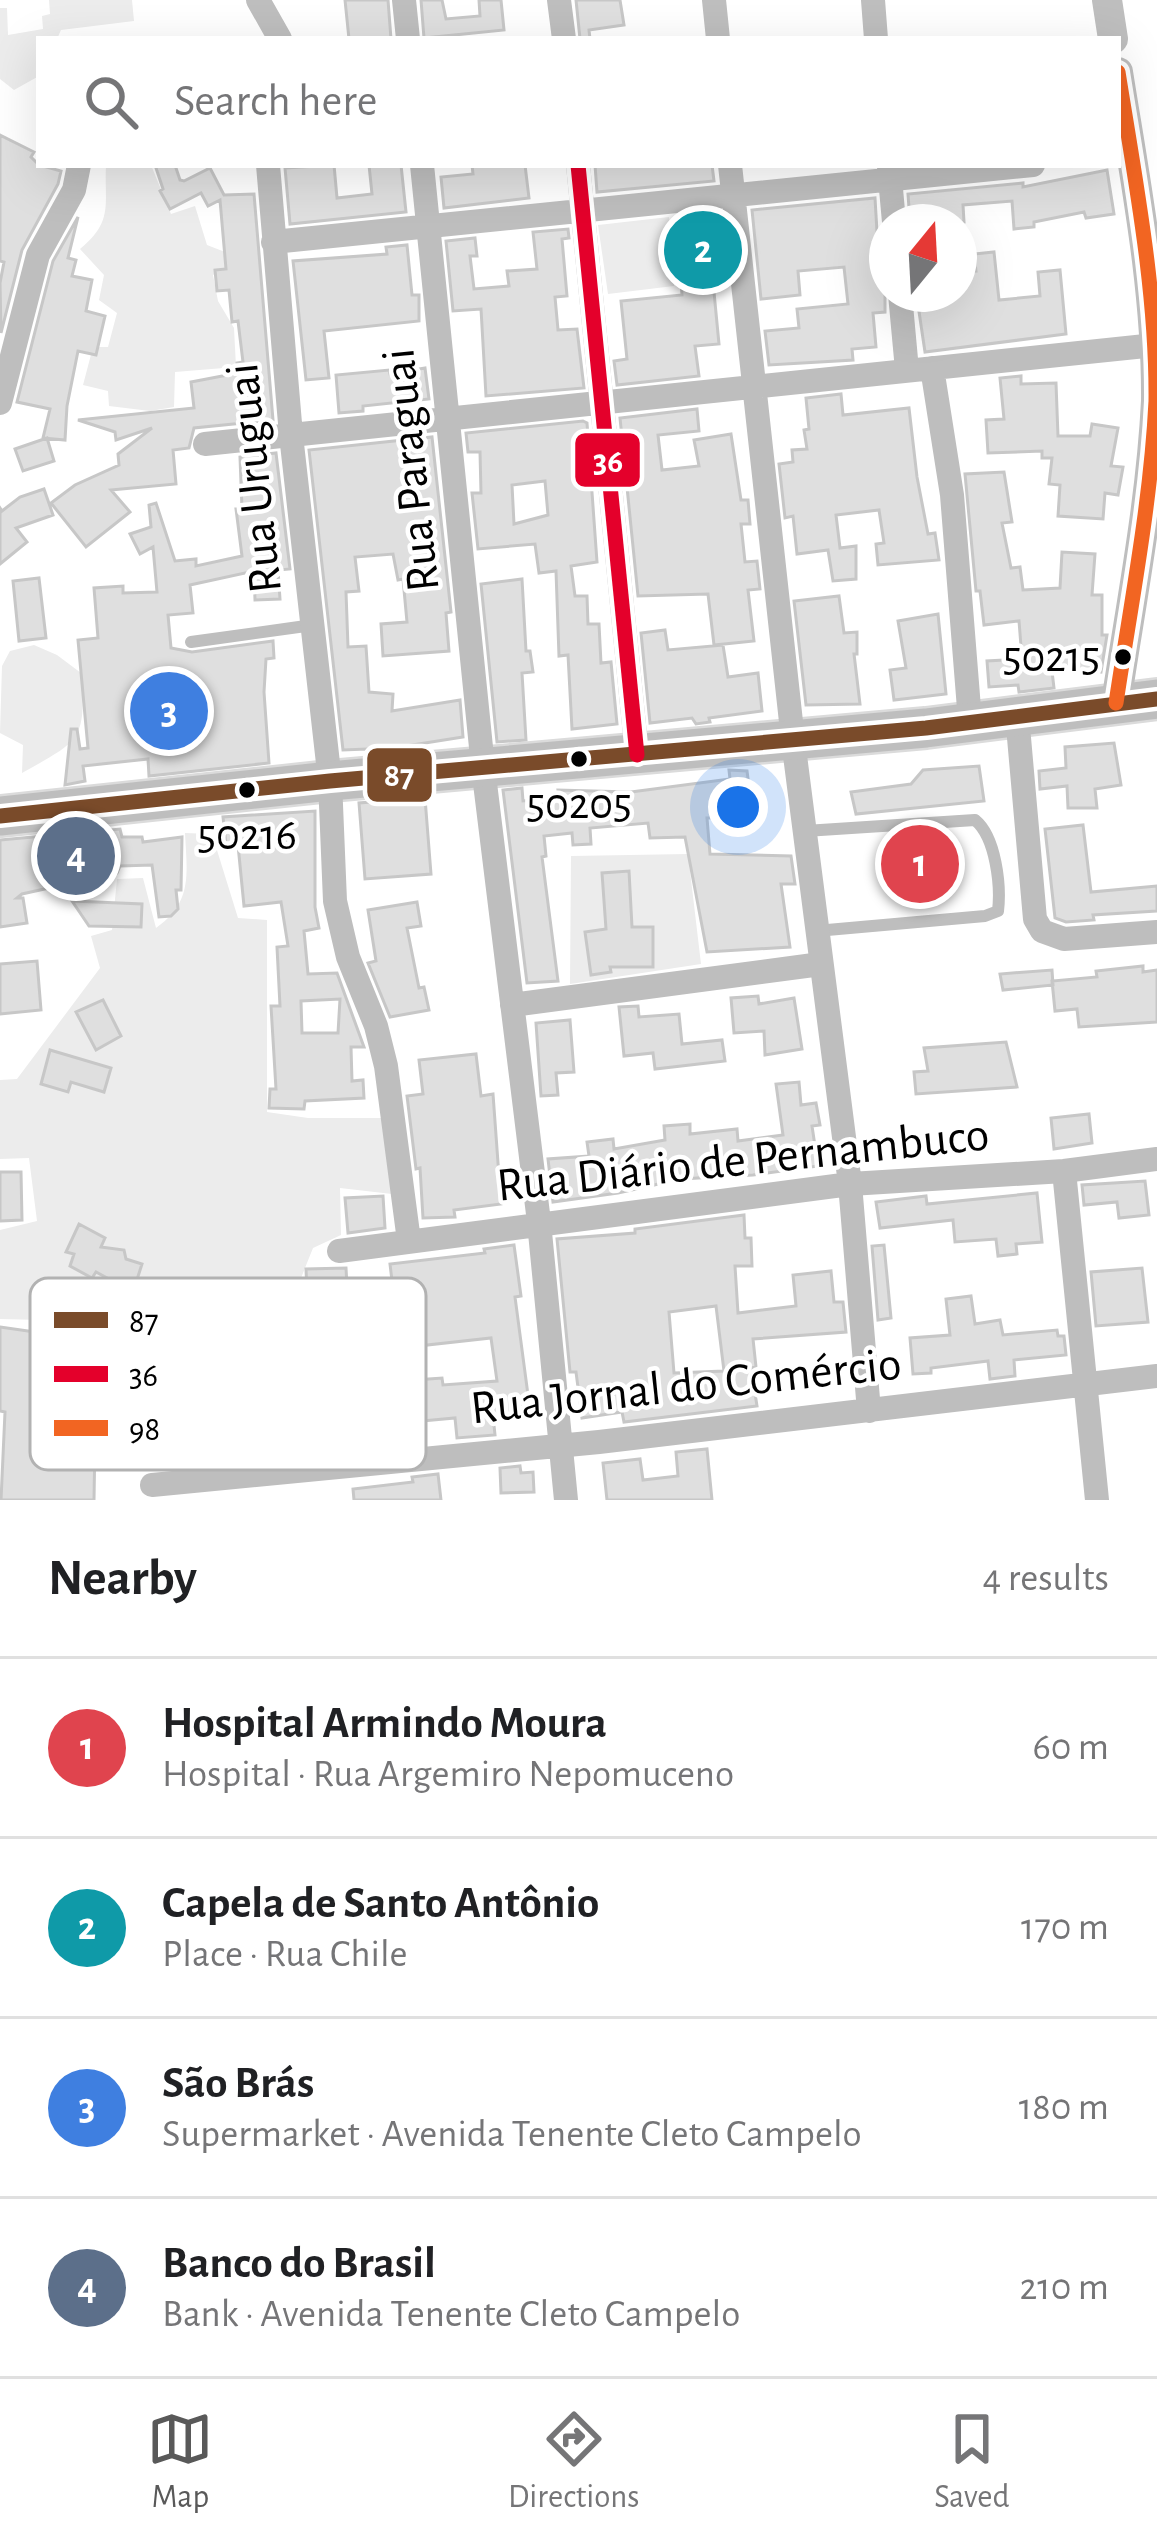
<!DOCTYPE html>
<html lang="en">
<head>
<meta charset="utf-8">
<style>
  :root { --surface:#fff; --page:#f2f2f2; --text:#202124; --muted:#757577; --line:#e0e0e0; --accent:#595959 }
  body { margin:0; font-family:"Alegreya Sans",sans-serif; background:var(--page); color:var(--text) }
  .compass { position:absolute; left:869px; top:204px; width:108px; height:108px; border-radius:50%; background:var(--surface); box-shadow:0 12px 48px #0002; rotate:18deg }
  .you { position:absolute; left:738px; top:807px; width:42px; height:42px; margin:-30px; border:9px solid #fff; border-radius:50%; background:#1a73e8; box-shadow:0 0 0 18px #1a73e833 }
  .badge { display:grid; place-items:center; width:78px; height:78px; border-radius:50%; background:var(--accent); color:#fff; font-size:39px; font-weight:700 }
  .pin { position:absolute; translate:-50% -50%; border:6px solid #fff; box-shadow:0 3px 12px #0006 }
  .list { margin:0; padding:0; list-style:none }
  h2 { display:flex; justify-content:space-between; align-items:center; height:156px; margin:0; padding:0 48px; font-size:51px }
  h2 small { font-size:39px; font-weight:400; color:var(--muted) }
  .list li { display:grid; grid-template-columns:78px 1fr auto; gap:36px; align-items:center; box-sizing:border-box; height:180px; padding:0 48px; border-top:3px solid var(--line) }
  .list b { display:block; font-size:45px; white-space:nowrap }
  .list p { margin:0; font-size:39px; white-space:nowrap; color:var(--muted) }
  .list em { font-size:39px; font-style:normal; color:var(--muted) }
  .icon { flex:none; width:66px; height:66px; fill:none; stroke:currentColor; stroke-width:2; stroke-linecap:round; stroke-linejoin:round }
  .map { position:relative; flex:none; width:1157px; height:1500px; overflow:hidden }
  .search { position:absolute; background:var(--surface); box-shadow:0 12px 48px #0002; left:36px; right:36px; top:36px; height:132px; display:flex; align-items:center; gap:30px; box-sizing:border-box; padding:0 42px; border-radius:0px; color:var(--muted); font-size:45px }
  .sheet { height:876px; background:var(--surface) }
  nav { display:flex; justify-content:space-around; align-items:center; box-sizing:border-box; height:168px; border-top:3px solid var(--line); background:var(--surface); font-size:33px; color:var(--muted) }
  nav a { display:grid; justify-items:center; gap:6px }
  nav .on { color:var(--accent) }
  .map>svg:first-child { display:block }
</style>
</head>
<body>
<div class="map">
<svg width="1157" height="1500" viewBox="0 0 1157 1500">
  <rect width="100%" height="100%" fill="#fff"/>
  <path fill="#ececec" d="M 49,0 L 132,0 L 134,21 L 61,30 L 57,39 L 39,39 L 39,76 L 14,90 L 0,79 L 0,8 L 7,8 L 8,35 L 43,29 L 42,16 L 50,14 Z
    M 106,165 L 151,165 L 171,214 L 195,206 L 207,245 L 225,252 L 227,268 L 213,275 L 218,301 L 234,328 L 236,367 L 175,372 L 174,407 L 150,411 L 109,406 L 108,391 L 83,385 L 93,347 L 108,347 L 117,313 L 99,300 L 104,275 L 80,249 C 114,221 104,205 106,165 Z
    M 669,217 L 674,286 L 608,294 L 598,225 Z
    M 34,645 L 57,655 L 81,673 C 87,741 79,741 22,773 L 23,745 L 0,733 L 2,666 L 10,651 Z
    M 185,833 L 212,834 L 238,918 L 267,920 L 267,1112 L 308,1118 L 385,1118 L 392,1194 L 340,1188 L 341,1235 L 313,1248 L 293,1298 L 310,1303 L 330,1340 L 305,1372 L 231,1422 L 205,1419 L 189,1408 L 173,1415 L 91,1416 L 74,1383 L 42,1377 L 42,1320 L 0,1319 L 0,1230 L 37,1221 L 29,1158 L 0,1159 L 0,1080 L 17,1079 L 100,968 L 91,936 L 112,930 L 117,879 L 143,878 L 156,928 C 193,902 187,874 185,833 Z
    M 688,854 L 701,964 L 570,984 L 571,856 Z"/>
  <path fill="#dfdfdf" stroke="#c7c7c7" stroke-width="3" fill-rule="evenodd" d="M 345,0 L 388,0 L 391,39 L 349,39 Z
    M 421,0 L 442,0 L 446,19 L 480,16 L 479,0 L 501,0 L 504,30 L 424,38 Z
    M 576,0 L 620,0 L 624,25 L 589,30 L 590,39 L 580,39 Z
    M 0,135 L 34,152 L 31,157 L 39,165 L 61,171 L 58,184 L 22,250 L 1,333 L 0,283 L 4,262 L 0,261 Z
    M 155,165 L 175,165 L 180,180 L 184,181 L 210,168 L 224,195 L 254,194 L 273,420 L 194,428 L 189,448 L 173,450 L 176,484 L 111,490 L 130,512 L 86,547 L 51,503 L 75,485 L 119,465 L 118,454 L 152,428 L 116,440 L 115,432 L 78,420 L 194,408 L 191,382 L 238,373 L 237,363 L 243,362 L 238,321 L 232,322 L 229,290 L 217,291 L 215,270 L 226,269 L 220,200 L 208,206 L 201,193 L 170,209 L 160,191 L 163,189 Z
    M 334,165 L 337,198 L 372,194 L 369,165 L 401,165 L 406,212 L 290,224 L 285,168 Z
    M 472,165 L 525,165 L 529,198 L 444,208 L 441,177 L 473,174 Z
    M 595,165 L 712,165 L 714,181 L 597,192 Z
    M 1107,170 L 1114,214 L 1086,218 L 1084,212 L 1034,222 L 1034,227 L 1014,229 L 1012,201 L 963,205 L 964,222 L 910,222 L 908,194 L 1023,183 L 1023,187 Z
    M 875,198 L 879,266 L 883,266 L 885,287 L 885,312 L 873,313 L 876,347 L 852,349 L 853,360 L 769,365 L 765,331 L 799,328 L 797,309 L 848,304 L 844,267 L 798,271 L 800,295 L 761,299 L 752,210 Z
    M 719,213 L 726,281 L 713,282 L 719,344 L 695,346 L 699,376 L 617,385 L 614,361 L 627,359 L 621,301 L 682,295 L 677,218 Z
    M 78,217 L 68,258 L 76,260 L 72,276 L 92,280 L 86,311 L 105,316 L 96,355 L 78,351 L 67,406 L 65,440 L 43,438 L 50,409 L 17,402 L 53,261 Z
    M 568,229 L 569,238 L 562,239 L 567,296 L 555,297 L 558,330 L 577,329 L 584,388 L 486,396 L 481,309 L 453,311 L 446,241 L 475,238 L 477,256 L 470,256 L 474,289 L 509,286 L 507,271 L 537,269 L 533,232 Z
    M 407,245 L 412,295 L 419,295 L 419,321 L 324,331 L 329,378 L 306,380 L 293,261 L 387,254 L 386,247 Z
    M 994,252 L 999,300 L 1040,296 L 1038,272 L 1060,270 L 1066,334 L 925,352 L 917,298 L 959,294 L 959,272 L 976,271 L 974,254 Z
    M 425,368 L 429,399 L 363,406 L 363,411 L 339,413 L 336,375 L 389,370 L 390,374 Z
    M 1021,376 L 1021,384 L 1056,383 L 1058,436 L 1090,436 L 1092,424 L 1118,428 L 1111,466 L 1123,467 L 1118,495 L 1105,493 L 1103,519 L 1058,516 L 1060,485 L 1049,484 L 1052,458 L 1042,458 L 1042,451 L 988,453 L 986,420 L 1004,419 L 1000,378 Z
    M 841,394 L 843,415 L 909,408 L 917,477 L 928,534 L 935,533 L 939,560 L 878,565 L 876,544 L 884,543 L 879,510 L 836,515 L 840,548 L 856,546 L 856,579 L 833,581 L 828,550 L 797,554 L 793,516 L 785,518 L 779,464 L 793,462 L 792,450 L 807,449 L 804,430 L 809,429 L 806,398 Z
    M 697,409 L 699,431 L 658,435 L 662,470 L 699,466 L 694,440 L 731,434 L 741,500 L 748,500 L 750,524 L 741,524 L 745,562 L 757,561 L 760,589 L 748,590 L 754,641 L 714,645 L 708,594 L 638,596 L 620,418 Z
    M 583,421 L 587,423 L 597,562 L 571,566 L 575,596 L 587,596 L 588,624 L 599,624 L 601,663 L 611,662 L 617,724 L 572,729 L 568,655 L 559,656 L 556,571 L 539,573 L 535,544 L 478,549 L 472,493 L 481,493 L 480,452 L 468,452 L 466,433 ZM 545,481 L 548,515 L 514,524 L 512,485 Z
    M 432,437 L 451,612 L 446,613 L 449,651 L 383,656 L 381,624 L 407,622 L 403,579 L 398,580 L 393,554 L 355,557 L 359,591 L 346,592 L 348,647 L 366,646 L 369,692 L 393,694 L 392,711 L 460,700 L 463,737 L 368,752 L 367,749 L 343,750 L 309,450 Z
    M 47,438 L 54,461 L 23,471 L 15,449 Z
    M 276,453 L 290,569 L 278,570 L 280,599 L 255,600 L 254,571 L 190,585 L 193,613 L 168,615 L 171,648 L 192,652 L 273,641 L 274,658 L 266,659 L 264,692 L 269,763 L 149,776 L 148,759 L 83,766 L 85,781 L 65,785 L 71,729 L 77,729 L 80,749 L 88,748 L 78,640 L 98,638 L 94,588 L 123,586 L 123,593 L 157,592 L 153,547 L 140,554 L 130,534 L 151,527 L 149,505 L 156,503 L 175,561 L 196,559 L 196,566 L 242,556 L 236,509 L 242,509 L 240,457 Z
    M 1004,472 L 1012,522 L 1002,523 L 1011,568 L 1020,567 L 1023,590 L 1060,588 L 1062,552 L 1095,554 L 1092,595 L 1102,595 L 1102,635 L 1107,635 L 1101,672 L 1051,663 L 1054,688 L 1019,692 L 1018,685 L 989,687 L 987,661 L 1022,659 L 1019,621 L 984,625 L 980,591 L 976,591 L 965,474 Z
    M 44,489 L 53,515 L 16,528 L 27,542 L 0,564 L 0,508 L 2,511 L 20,497 Z
    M 39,578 L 46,638 L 19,641 L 13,581 Z
    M 522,579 L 526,651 L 530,651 L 533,672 L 522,673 L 526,740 L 497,742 L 481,584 Z
    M 839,596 L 844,633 L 857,632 L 857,654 L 854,654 L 860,704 L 806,705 L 794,601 Z
    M 938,614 L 946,694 L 894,700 L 890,670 L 906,668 L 898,621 Z
    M 665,630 L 668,650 L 723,645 L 728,677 L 758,673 L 762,711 L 709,718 L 710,722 L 696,724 L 692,718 L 650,723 L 641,633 Z
    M 1114,743 L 1121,785 L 1095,789 L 1097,808 L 1068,808 L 1067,786 L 1040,789 L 1039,771 L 1066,768 L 1065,747 Z
    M 979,766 L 984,801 L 856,814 L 851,792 L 911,784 L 923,770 Z
    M 729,770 L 747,771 L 753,817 L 707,818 L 710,854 L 791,856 L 795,884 L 781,884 L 790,947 L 707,952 L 685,837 L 650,838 L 648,823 L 590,828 L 591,844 L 573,845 L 572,833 L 544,836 L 546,856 L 542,857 L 558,981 L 527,983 L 503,790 L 522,788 L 523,801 L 559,798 L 558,790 L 631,792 L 730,779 Z
    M 425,798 L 431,874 L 365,879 L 359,803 Z
    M 315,811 L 315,907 L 319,928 L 304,931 L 308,974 L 337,973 L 364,1047 L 351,1047 L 352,1081 L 363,1080 L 364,1098 L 305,1101 L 304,1109 L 269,1108 L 270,1089 L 276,1089 L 271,1006 L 280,1006 L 277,947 L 288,946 L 281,902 L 244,906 L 238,845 L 226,844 L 223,817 ZM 340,999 L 338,1033 L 302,1033 L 301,1001 Z
    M 1083,825 L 1091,892 L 1157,886 L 1157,911 L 1093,915 L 1094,920 L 1066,922 L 1055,918 L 1045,829 Z
    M 120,829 L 122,837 L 142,837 L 143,842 L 182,837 L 181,890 L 176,890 L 178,909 L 171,916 L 159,917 L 152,865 L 120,866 L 117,873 L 22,894 L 17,898 L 23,898 L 27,923 L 0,927 L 0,840 Z
    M 629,871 L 632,927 L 653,927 L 653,967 L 610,967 L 611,972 L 591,975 L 585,932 L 606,929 L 602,873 Z
    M 72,901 L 142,904 L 141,927 L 89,926 Z
    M 417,902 L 421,926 L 407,928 L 419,988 L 424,987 L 429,1010 L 390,1017 L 368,963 L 376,961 L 368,910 Z
    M 37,961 L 41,1010 L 0,1014 L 0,964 Z
    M 1143,966 L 1143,972 L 1157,970 L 1157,1022 L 1079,1027 L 1077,1009 L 1055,1011 L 1052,981 L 1097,977 L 1096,971 Z
    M 1052,970 L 1053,985 L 1003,990 L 1000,974 Z
    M 758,996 L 759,1004 L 794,998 L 802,1049 L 765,1055 L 764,1031 L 734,1033 L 731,998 Z
    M 103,1000 L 121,1036 L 96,1050 L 76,1012 Z
    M 638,1006 L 639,1017 L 679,1014 L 682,1044 L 722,1040 L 725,1061 L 655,1069 L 653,1053 L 624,1056 L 619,1007 Z
    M 570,1020 L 574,1072 L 556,1073 L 558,1095 L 541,1096 L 536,1023 Z
    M 1006,1042 L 1017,1087 L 916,1094 L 914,1072 L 928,1071 L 924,1048 Z
    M 50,1050 L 111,1068 L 104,1092 L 71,1082 L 68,1092 L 41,1084 Z
    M 476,1054 L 481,1096 L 493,1094 L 501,1204 L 454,1210 L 455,1217 L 423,1218 L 420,1168 L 416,1169 L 407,1096 L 423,1094 L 419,1060 Z
    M 799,1082 L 801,1105 L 816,1103 L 820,1125 L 812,1126 L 818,1166 L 753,1175 L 663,1180 L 663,1183 L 618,1193 L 553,1202 L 548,1159 L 589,1156 L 587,1142 L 613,1139 L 614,1149 L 665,1140 L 664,1126 L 690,1124 L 690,1134 L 737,1129 L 738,1141 L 783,1135 L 776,1084 Z
    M 1089,1114 L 1092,1143 L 1054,1149 L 1051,1118 Z
    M 0,1172 L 21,1172 L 22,1220 L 0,1221 Z
    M 1145,1181 L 1149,1215 L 1119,1218 L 1117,1202 L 1084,1205 L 1082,1185 Z
    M 1037,1193 L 1042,1242 L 1016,1244 L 1017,1254 L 998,1256 L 996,1239 L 955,1242 L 953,1220 L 880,1228 L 876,1202 L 926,1196 L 927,1204 Z
    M 383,1196 L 385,1228 L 348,1233 L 345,1198 Z
    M 744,1215 L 745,1238 L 751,1238 L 752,1266 L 735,1266 L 738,1313 L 796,1306 L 793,1275 L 831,1271 L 834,1302 L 843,1302 L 846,1332 L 753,1339 L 756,1367 L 751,1368 L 757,1406 L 624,1422 L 622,1412 L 582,1418 L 576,1372 L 570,1372 L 557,1239 L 635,1233 L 635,1229 ZM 716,1306 L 724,1371 L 674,1373 L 669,1312 Z
    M 79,1224 L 105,1238 L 101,1247 L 124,1250 L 126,1259 L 142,1264 L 133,1292 L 96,1272 L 92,1278 L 70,1266 L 74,1254 L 66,1252 Z
    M 514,1245 L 521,1296 L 515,1297 L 530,1410 L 493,1416 L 495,1435 L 457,1438 L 455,1418 L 411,1422 L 413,1438 L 336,1445 L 266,1457 L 266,1453 L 223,1462 L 153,1466 L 149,1458 L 143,1459 L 142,1429 L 156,1427 L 186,1442 L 186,1406 L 205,1419 L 207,1429 L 264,1432 L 263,1424 L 277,1423 L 276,1414 L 352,1402 L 351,1350 L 375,1350 L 377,1408 L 417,1403 L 415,1380 L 442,1378 L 443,1385 L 497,1381 L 491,1338 L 400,1348 L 390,1264 L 485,1253 L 484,1249 Z
    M 884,1245 L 891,1318 L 878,1320 L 872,1246 Z
    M 346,1268 L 348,1304 L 332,1304 L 331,1292 L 307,1293 L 306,1269 Z
    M 1142,1268 L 1148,1322 L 1096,1326 L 1091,1272 Z
    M 971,1296 L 975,1324 L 1000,1320 L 1003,1335 L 1057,1330 L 1058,1336 L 1064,1336 L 1066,1355 L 1014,1360 L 1015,1376 L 990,1379 L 988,1361 L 931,1368 L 931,1373 L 913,1374 L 910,1338 L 950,1335 L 946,1299 Z
    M 0,1327 L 42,1333 L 34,1385 L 71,1386 L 69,1438 L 95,1439 L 94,1500 L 1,1500 L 5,1412 L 0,1411 Z
    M 707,1449 L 712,1500 L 607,1500 L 603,1463 L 640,1459 L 643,1480 L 678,1476 L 676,1452 Z
    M 520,1466 L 521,1473 L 533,1472 L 534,1492 L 501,1493 L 500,1468 Z
    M 438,1474 L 441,1500 L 354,1500 L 353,1489 L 413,1482 L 412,1477 Z"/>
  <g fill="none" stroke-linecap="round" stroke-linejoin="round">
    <defs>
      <path id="primary" d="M 0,816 L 330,781 L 926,728 L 1157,699"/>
    </defs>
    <use href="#primary" stroke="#dbdbdb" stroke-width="44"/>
    <path stroke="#bebebe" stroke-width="12" d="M 191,642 L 313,625
      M 805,831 L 975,820 C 996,837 1001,886 998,911 L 985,916 L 816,931"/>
    <path stroke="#bebebe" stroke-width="24" d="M 258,0 L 280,39
      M 404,0 L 408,39
      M 559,0 L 564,39
      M 714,0 L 718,39
      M 873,0 L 876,39
      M 268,165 L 291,435 L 330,781 L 335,901 L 348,957 L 376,1026 L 386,1066 L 409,1241
      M 422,165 L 483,767 L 539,1222 L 566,1500
      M 578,165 L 637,755
      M 730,165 L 793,740 L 850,1184 L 869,1411
      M 889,167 L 894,222
      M 273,242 L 1033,165
      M 900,294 L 907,370
      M 932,368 L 952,495 L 970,721
      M 0,403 L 38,255 L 74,190 L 79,165
      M 205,444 L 1155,345
      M 1017,715 L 1035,919 L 1042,931 L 1064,939 L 1157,932
      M 512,1005 L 821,964
      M 1064,1171 L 1097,1500
      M 339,1251 L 850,1184 L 1064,1171 L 1157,1159
      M 152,1485 L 599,1442 L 1157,1376"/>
    <path stroke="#bebebe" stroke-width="30" d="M 1107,0 L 1113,39
      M 1116,703 C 1131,603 1151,502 1156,401 C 1157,292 1135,179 1118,72"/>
    <use href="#primary" stroke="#bebebe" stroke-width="39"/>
    <defs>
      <path id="bus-1" d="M 0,816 L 330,781 L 926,728 L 1157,699"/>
      <path id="bus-2" d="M 578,165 L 637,755"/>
      <path id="bus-3" d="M 1116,703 C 1131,603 1151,502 1156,401 C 1157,292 1135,179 1118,72"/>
    </defs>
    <use href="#bus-1" stroke="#fff" stroke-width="24"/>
    <use href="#bus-2" stroke="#fff" stroke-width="24"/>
    <use href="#bus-3" stroke="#fff" stroke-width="24"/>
    <use href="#bus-1" stroke="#7a4b2a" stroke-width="15"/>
    <use href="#bus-2" stroke="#e4002b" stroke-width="15"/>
    <use href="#bus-3" stroke="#f26522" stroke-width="15"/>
  </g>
  <g fill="#000" stroke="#fff" stroke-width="4.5">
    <circle cx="1123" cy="657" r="10"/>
    <circle cx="579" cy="759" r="10"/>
    <circle cx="247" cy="790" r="10"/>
  </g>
  <g text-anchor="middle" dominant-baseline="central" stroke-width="9" stroke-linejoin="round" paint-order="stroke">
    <g font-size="45" fill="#000" stroke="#fff">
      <text x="1100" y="657" text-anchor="end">50215</text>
      <text x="579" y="804">50205</text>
      <text x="247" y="835">50216</text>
    </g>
    <g font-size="48" fill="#000" stroke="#fff">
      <text transform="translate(412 470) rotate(-96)">Rua Paraguai</text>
      <text transform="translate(255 478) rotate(-96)">Rua Uruguai</text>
      <text transform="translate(743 1161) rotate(-6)">Rua Diário de Pernambuco</text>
      <text transform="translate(686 1387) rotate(-6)">Rua Jornal do Comércio</text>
    </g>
  </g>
  <rect x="30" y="1278" width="396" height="192" rx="18" fill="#fff" stroke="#b2b2b2" stroke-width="3"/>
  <rect x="54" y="1312" width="54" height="16" fill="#7a4b2a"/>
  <rect x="54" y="1366" width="54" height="16" fill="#e4002b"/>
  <rect x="54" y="1420" width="54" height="16" fill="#f26522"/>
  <g font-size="33" fill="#000">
    <text x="129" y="1332">87</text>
    <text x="129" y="1386">36</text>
    <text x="129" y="1440">98</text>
  </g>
  <g stroke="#fff" stroke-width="4.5">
    <rect x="573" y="431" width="69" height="58" rx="12" fill="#e4002b"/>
    <rect x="365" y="746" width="69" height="58" rx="12" fill="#7a4b2a"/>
  </g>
  <g font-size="33" text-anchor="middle" font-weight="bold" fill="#fff">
    <text x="608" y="472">36</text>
    <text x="399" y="786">87</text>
  </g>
</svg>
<svg class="compass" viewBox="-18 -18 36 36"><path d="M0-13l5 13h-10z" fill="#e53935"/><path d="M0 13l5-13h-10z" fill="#757577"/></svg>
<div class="you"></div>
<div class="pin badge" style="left:920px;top:864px;background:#e0444e">1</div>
<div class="pin badge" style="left:703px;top:250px;background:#0f9aa8">2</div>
<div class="pin badge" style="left:169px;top:711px;background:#3f7fe0">3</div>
<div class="pin badge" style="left:76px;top:856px;background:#5c6f8a">4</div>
<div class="search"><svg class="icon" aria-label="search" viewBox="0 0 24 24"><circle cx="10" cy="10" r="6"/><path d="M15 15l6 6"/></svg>Search here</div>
</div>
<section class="sheet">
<h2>Nearby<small>4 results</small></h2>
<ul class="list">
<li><span class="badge" style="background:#e0444e">1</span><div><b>Hospital Armindo Moura</b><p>Hospital · Rua Argemiro Nepomuceno</p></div><em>60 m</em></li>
<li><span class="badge" style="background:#0f9aa8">2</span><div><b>Capela de Santo Antônio</b><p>Place · Rua Chile</p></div><em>170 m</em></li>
<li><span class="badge" style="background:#3f7fe0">3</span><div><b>São Brás</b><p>Supermarket · Avenida Tenente Cleto Campelo</p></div><em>180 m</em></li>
<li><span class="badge" style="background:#5c6f8a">4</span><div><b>Banco do Brasil</b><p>Bank · Avenida Tenente Cleto Campelo</p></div><em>210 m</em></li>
</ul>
</section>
<nav>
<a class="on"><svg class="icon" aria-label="map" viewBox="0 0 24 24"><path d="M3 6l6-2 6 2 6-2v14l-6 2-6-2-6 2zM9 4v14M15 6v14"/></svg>Map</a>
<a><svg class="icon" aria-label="directions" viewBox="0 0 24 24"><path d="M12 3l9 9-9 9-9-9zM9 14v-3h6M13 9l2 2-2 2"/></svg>Directions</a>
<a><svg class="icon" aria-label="saved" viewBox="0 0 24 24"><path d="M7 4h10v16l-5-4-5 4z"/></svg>Saved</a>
</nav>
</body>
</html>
